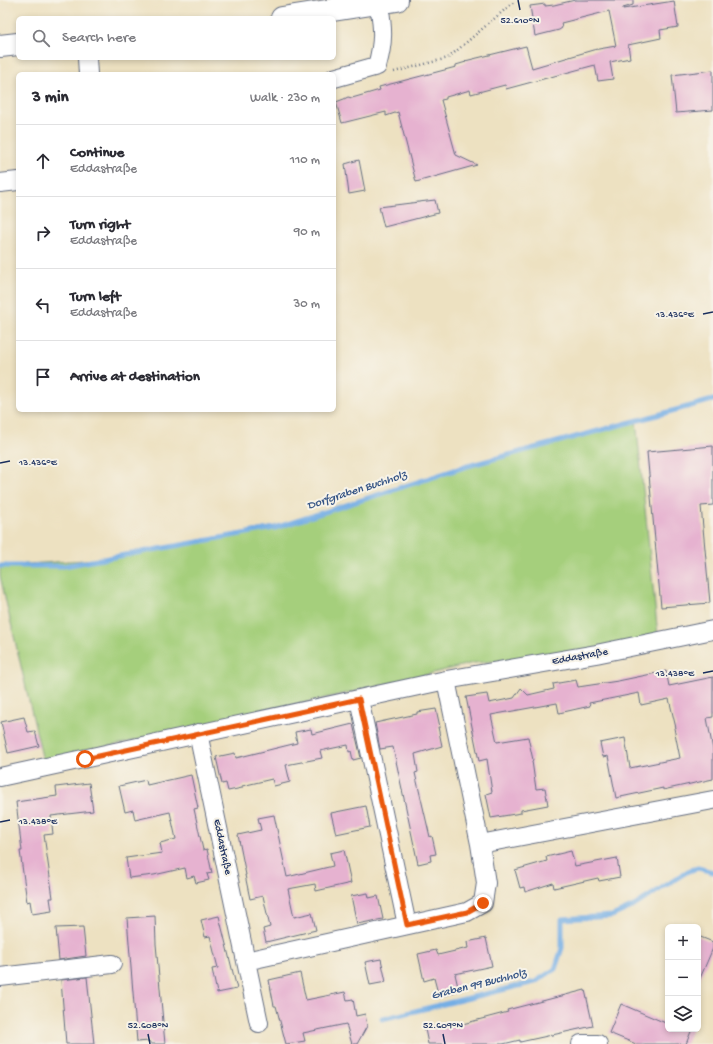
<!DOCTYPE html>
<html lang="en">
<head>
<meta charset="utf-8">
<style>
  :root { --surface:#fff; --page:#f7f7f7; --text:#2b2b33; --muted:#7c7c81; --line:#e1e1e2 }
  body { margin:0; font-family:"Gochi Hand",sans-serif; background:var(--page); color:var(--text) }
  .controls { position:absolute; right:12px; bottom:12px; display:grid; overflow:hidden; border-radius:6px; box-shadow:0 2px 6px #0003 }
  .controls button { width:36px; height:36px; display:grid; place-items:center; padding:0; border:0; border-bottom:1px solid var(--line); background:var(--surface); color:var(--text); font:20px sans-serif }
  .stop { position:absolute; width:12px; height:12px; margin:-9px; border:3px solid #ea580c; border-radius:50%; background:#fff }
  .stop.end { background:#ea580c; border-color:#fff; box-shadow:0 1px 4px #0008 }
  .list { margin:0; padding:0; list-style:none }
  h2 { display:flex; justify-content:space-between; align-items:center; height:52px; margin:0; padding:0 16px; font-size:17px }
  h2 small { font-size:13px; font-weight:400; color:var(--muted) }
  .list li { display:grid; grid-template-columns:26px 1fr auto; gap:12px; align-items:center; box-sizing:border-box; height:72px; padding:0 16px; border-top:1px solid var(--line) }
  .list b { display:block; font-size:15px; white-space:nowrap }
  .list p { margin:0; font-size:13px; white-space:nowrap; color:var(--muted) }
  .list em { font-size:13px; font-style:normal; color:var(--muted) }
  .icon { flex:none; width:22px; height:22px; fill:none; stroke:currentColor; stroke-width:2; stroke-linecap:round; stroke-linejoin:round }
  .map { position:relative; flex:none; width:713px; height:1044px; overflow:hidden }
  .search { position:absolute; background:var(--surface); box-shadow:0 2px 6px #0003; left:16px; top:16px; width:320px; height:44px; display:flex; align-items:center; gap:10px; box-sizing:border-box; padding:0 14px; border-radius:6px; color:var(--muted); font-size:15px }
  .panel { position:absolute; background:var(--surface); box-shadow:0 2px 6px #0003; left:16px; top:72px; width:320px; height:340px; border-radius:6px }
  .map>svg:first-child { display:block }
</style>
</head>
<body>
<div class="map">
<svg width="713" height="1044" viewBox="0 0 713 1044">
  <rect width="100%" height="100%" fill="#f7f3e8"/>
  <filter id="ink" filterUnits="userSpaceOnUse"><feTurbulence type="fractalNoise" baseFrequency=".025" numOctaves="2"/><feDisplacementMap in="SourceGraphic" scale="8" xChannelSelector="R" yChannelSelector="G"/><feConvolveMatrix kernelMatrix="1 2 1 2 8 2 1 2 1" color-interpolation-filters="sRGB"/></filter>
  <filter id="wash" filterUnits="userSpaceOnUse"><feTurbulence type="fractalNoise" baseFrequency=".012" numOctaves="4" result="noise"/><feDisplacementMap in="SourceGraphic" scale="16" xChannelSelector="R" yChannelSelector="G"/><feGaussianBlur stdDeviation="0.9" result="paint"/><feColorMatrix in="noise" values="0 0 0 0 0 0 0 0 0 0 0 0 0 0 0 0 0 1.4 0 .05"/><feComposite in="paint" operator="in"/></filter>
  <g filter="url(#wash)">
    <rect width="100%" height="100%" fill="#ede1c1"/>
    <path fill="#a5cf7b" stroke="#607f6c" d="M 636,420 L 658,636 L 579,654 L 473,663 L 397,682 L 43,761 L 0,576 L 0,566 L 98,559 L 287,524 L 464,467 Z"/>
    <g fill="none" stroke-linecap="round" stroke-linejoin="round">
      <path stroke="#74aee5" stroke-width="5" d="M 0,566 L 64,566 L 275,528 L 464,467 L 713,400
        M 382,1019 L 535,982 L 555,969 L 562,948 L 562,919 L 612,916 L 634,906 L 688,871 L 698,868 L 713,872"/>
    </g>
    <g id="blocks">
      <path fill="#e6b2d0" d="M 575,0 L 633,0 L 633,5 L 623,8 L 623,9 L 674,1 L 678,27 L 660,30 L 661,38 L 628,45 L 630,58 L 610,62 L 613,79 L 598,81 L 595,65 L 506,89 L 505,85 L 471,94 L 470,90 L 446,97 L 446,99 L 441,100 L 456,155 L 477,165 L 416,182 L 398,112 L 386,116 L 386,112 L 342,123 L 336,102 L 344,99 L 348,97 L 352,98 L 380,90 L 379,87 L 456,67 L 456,65 L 466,62 L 465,61 L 526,46 L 532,68 L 593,50 L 616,46 L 609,11 L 561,23 L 562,28 L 559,30 L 535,36 L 530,6 L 545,4 L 545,6 L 554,5 Z
        M 713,70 L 713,110 L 676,113 L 672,75 Z
        M 359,160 L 365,191 L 349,194 L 345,164 Z
        M 435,200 L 438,213 L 384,227 L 379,207 Z
        M 713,446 L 713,505 L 701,506 L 710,603 L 661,607 L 647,452 Z
        M 666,671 L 669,686 L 713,677 L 713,717 L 707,718 L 713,750 L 713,779 L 663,790 L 663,788 L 616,798 L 608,756 L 603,757 L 600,743 L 625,738 L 630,768 L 680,758 L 674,728 L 676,728 L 669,699 L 641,705 L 639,693 L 589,703 L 590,706 L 559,713 L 557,703 L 491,715 L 497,742 L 528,737 L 533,760 L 532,761 L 536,789 L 545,788 L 548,805 L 521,810 L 521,813 L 491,818 L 486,794 L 492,792 L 487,759 L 479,761 L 466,697 L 487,694 L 489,703 L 514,698 L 521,688 L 528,695 L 554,689 L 553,684 L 576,680 L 578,687 L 618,681 Z
        M 436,709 L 440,727 L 438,727 L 442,746 L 415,754 L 418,772 L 415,773 L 430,837 L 432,836 L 436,854 L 430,855 L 431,861 L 418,864 L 393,747 L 380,749 L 375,723 L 417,714 L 417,712 Z
        M 24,717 L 28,732 L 35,731 L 39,746 L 8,753 L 1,722 Z
        M 353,724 L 361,758 L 353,760 L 351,751 L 349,752 L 348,745 L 320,751 L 322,758 L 286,765 L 290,782 L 274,786 L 272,779 L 242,786 L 242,788 L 228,791 L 226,783 L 222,784 L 216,757 L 235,753 L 236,758 L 297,743 L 295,732 L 311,729 L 312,734 Z
        M 191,775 L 198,808 L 194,809 L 203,850 L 207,849 L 212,873 L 207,874 L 209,880 L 196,883 L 194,876 L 187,878 L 185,868 L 154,875 L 129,878 L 126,858 L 162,853 L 160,843 L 176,839 L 170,812 L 135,820 L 133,810 L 125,812 L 119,786 L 146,780 L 147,785 Z
        M 89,783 L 93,811 L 51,816 L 53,834 L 44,835 L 53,898 L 50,898 L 52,911 L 32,914 L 30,901 L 27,902 L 20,851 L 22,851 L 16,802 L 57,796 L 56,787 Z
        M 366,806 L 370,827 L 336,834 L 331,813 Z
        M 274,815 L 287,877 L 333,866 L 330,853 L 344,850 L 351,883 L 316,891 L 315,884 L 288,889 L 294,917 L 312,913 L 316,930 L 266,942 L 263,929 L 270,927 L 263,896 L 250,899 L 245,875 L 246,875 L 238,835 L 261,830 L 258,818 Z
        M 571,851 L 575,866 L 617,858 L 620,877 L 599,881 L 598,878 L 554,888 L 553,883 L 525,892 L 524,887 L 520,888 L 515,870 L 547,861 L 546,857 Z
        M 368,893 L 369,898 L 378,896 L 383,919 L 357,924 L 351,896 Z
        M 155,916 L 156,944 L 165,1044 L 151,1044 L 149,1041 L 137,1042 L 127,918 Z
        M 219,916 L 237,989 L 217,993 L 212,969 L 218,968 L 210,936 L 205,937 L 201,920 Z
        M 83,927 L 86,956 L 59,960 L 56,928 Z
        M 698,936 L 713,942 L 713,948 L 698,983 Z
        M 486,938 L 492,966 L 455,974 L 458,987 L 453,988 L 454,993 L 439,997 L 434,978 L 424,981 L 418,954 L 436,950 L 438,955 L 468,948 L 467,942 Z
        M 381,959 L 386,982 L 370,985 L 365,962 Z
        M 300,973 L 306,1000 L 345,992 L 347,1000 L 353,999 L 356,1016 L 365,1014 L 367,1026 L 357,1044 L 352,1044 L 346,1024 L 303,1033 L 305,1041 L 286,1044 L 276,1006 L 274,1006 L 269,980 Z
        M 87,977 L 94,1044 L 66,1044 L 61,980 Z
        M 585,990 L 593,1026 L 520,1042 L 520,1040 L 503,1044 L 428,1044 L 425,1029 L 454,1022 L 455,1026 L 508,1012 L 507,1010 Z
        M 621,1004 L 668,1024 L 668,1029 L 692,1029 L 686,1044 L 636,1044 L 609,1033 Z"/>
    </g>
  </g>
  <g filter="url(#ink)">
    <use href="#blocks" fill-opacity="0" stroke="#646d81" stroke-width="1"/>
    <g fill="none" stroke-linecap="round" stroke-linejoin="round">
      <defs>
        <path id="minor" d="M 87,58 L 88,74
          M 334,78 L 377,66 C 384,41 383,29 379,3
          M 0,183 L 18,181
          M 359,699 L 407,925
          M 198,733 L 259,1023
          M 0,777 L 446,680 L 596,654 L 713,630
          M 480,844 L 713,800
          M 246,961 L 467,912 L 483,903 L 486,883 L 480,844 L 446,680
          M 0,977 L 112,964
          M 581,1044 L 598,1044"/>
        <path id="major" d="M 282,18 L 397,0
          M 0,46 L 18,44"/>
      </defs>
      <use href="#minor" stroke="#646d81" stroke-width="20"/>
      <use href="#major" stroke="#646d81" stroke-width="24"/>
      <path stroke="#646d81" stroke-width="2.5" stroke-dasharray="1 3" stroke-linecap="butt" d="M 394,72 L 448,58 L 515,1"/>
      <use href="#minor" stroke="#fff" stroke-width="18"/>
      <use href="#major" stroke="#fff" stroke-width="22"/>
    </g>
  </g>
  <g fill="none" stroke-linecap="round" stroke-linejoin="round" filter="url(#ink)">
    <path stroke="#ea580c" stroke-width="5" d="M 85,759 L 359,699 L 407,925 L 467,912 L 483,903"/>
  </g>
  <path fill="none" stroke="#1b2f5e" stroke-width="1.5" d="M 518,0 L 520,10M 703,314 L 713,312M 0,463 L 10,461M 703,673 L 713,671M 0,822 L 10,820M 148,1034 L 150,1044M 443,1034 L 445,1044"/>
  <g text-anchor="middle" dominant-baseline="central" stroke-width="4" stroke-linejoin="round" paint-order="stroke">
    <g font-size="11" fill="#1b2f5e" stroke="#f7f3e8">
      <text transform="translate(580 657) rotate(-10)">Eddastraße</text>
      <text transform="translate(222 847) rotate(78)">Eddastraße</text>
    </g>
    <g font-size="12" font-style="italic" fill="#365586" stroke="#f7f3e8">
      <text transform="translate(357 491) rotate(-18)">Dorfgraben Buchholz</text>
      <text transform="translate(479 985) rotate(-14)">Graben 99 Buchholz</text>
    </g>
  </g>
  <g font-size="10" text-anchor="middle" fill="#1b2f5e" stroke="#f7f3e8" stroke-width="4" stroke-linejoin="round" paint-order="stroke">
    <text x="520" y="23">52.610°N</text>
    <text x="675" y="317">13.436°E</text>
    <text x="38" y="465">13.436°E</text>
    <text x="675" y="676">13.438°E</text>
    <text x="38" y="824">13.438°E</text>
    <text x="148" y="1028">52.608°N</text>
    <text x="443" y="1028">52.609°N</text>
  </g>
</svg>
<div class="controls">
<button>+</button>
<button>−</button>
<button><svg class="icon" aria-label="layers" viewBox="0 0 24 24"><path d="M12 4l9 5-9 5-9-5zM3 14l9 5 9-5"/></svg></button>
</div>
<div class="stop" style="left:85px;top:759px"></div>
<div class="stop end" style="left:483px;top:903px"></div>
<div class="search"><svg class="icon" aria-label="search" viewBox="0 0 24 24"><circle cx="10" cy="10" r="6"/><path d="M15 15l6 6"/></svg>Search here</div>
<section class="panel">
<h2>3 min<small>Walk · 230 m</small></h2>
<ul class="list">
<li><svg class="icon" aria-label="ahead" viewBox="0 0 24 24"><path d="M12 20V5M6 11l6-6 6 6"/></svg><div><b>Continue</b><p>Eddastraße</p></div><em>110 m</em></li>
<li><svg class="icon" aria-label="right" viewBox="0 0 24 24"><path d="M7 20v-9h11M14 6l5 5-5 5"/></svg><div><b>Turn right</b><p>Eddastraße</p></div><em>90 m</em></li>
<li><svg class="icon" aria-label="left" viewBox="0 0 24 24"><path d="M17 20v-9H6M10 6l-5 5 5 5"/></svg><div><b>Turn left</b><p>Eddastraße</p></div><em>30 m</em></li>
<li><svg class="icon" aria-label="arrive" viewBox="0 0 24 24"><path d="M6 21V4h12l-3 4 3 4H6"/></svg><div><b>Arrive at destination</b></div></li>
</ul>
</section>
</div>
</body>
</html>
